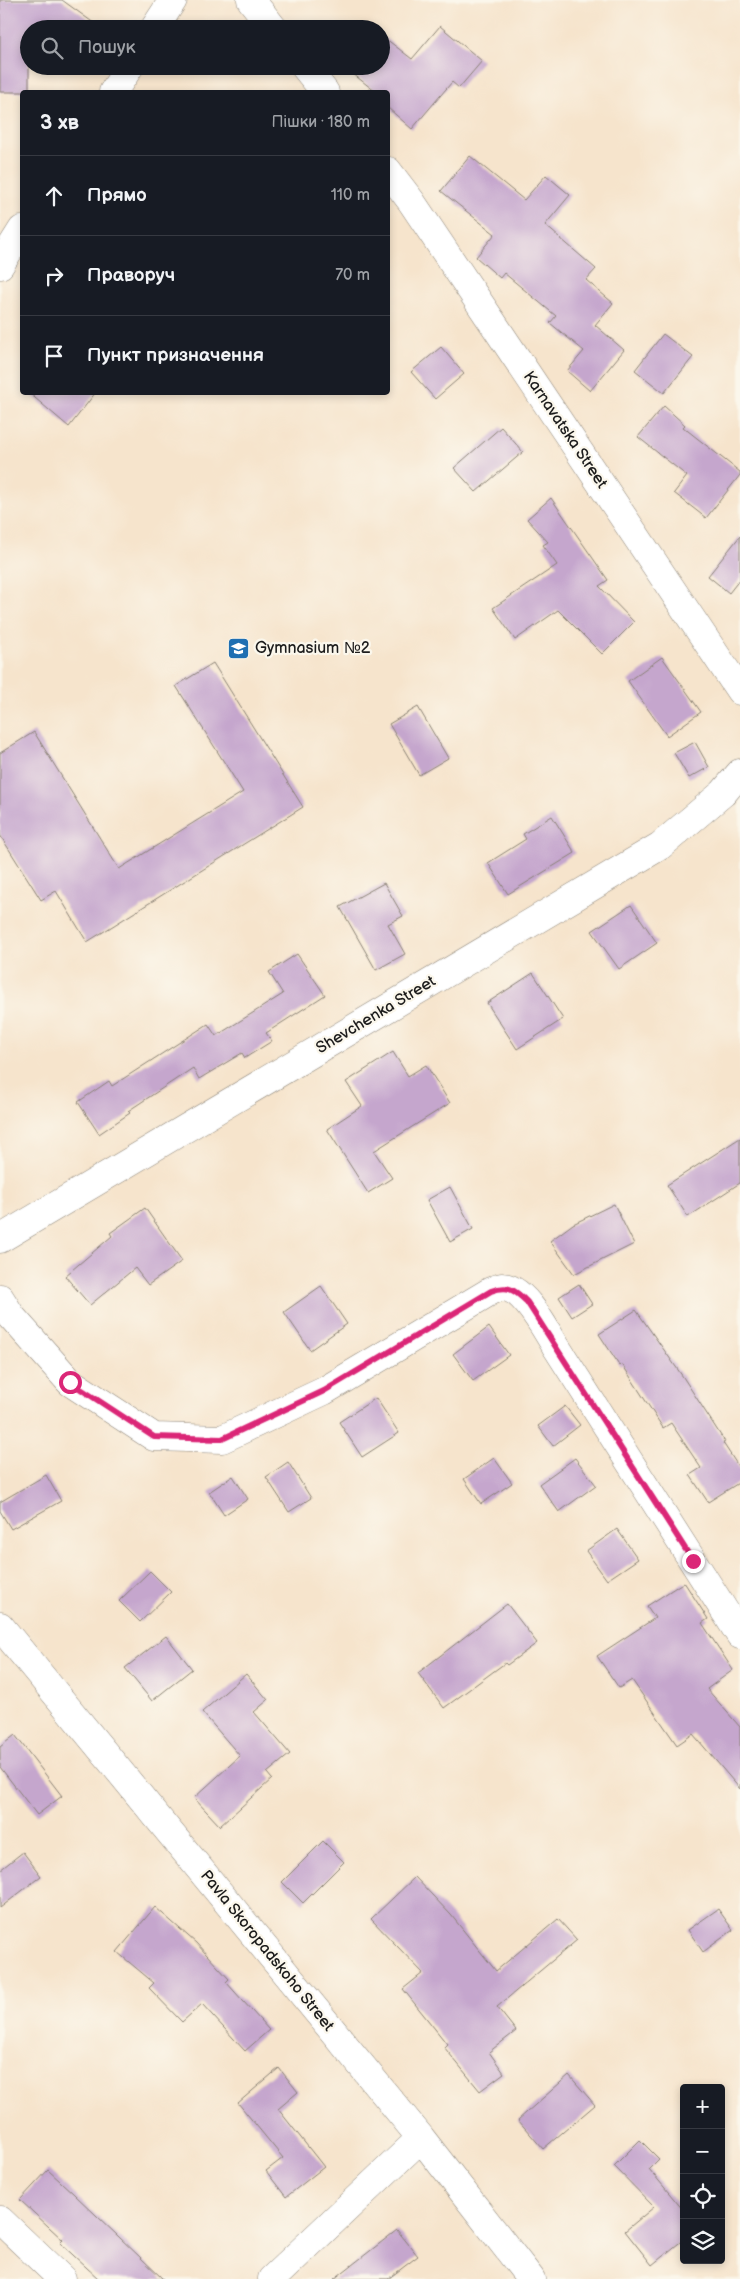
<!DOCTYPE html>
<html lang="uk">
<head>
<meta charset="utf-8">
<style>
  :root { --surface:#171b24; --page:#20242c; --text:#f1f3f6; --muted:#9ea1a6; --line:#363941 }
  body { margin:0; font-family:"Balsamiq Sans",sans-serif; background:var(--page); color:var(--text) }
  .controls { position:absolute; right:15px; bottom:15px; display:grid; overflow:hidden; border-radius:5px; box-shadow:0 2px 8px #0003 }
  .controls button { width:45px; height:45px; display:grid; place-items:center; padding:0; border:0; border-bottom:1px solid var(--line); background:var(--surface); color:var(--text); font:25px sans-serif }
  .stop { position:absolute; width:15px; height:15px; margin:-11px; border:4px solid #db2777; border-radius:50%; background:#fff }
  .stop.end { background:#db2777; border-color:#fff; box-shadow:0 1px 5px #0008 }
  .list { margin:0; padding:0; list-style:none }
  h2 { display:flex; justify-content:space-between; align-items:center; height:65px; margin:0; padding:0 20px; font-size:21px }
  h2 small { font-size:16px; font-weight:400; color:var(--muted) }
  .list li { display:grid; grid-template-columns:32px 1fr auto; gap:15px; align-items:center; box-sizing:border-box; height:80px; padding:0 20px; border-top:1px solid var(--line) }
  .list b { display:block; font-size:19px; white-space:nowrap }
  .list em { font-size:16px; font-style:normal; color:var(--muted) }
  .icon { flex:none; width:28px; height:28px; fill:none; stroke:currentColor; stroke-width:2; stroke-linecap:round; stroke-linejoin:round }
  .map { position:relative; flex:none; width:740px; height:2279px; overflow:hidden }
  .search { position:absolute; background:var(--surface); box-shadow:0 2px 8px #0003; left:20px; top:20px; width:370px; height:55px; display:flex; align-items:center; gap:12px; box-sizing:border-box; padding:0 18px; border-radius:28px; color:var(--muted); font-size:19px }
  .panel { position:absolute; background:var(--surface); box-shadow:0 2px 8px #0003; left:20px; top:90px; width:370px; height:305px; border-radius:5px }
  .map>svg:first-child { display:block }
</style>
</head>
<body>
<div class="map">
<svg width="740" height="2279" viewBox="0 0 740 2279">
  <rect width="100%" height="100%" fill="#fbf7ec"/>
  <filter id="ink" filterUnits="userSpaceOnUse"><feTurbulence type="fractalNoise" baseFrequency=".02" numOctaves="2"/><feDisplacementMap in="SourceGraphic" scale="10" xChannelSelector="R" yChannelSelector="G"/><feConvolveMatrix kernelMatrix="1 2 1 2 8 2 1 2 1" color-interpolation-filters="sRGB"/></filter>
  <filter id="wash" filterUnits="userSpaceOnUse"><feTurbulence type="fractalNoise" baseFrequency=".0096" numOctaves="4" result="noise"/><feDisplacementMap in="SourceGraphic" scale="20" xChannelSelector="R" yChannelSelector="G"/><feGaussianBlur stdDeviation="1.12" result="paint"/><feColorMatrix in="noise" values="0 0 0 0 0 0 0 0 0 0 0 0 0 0 0 0 0 1.4 0 .05"/><feComposite in="paint" operator="in"/></filter>
  <g filter="url(#wash)">
    <rect width="100%" height="100%" fill="#f6e4cc"/>
    <g id="blocks">
      <path fill="#c5a6cd" d="M 0,0 L 62,0 L 102,29 L 29,29 L 29,92 L 0,92 Z
        M 440,26 L 482,61 L 459,88 L 452,82 L 412,129 L 388,108 L 388,92 L 376,92 L 343,66 L 381,66 L 381,35 L 412,59 Z
        M 470,156 L 524,200 L 546,175 L 570,195 L 545,225 L 596,269 L 586,280 L 613,303 L 595,325 L 624,350 L 590,391 L 567,371 L 584,351 L 550,323 L 556,316 L 504,273 L 500,278 L 476,257 L 495,234 L 441,191 Z
        M 663,334 L 693,357 L 664,393 L 635,370 Z
        M 441,347 L 464,374 L 435,399 L 411,372 Z
        M 28,392 L 96,392 L 69,427 Z
        M 664,406 L 685,425 L 683,427 L 740,472 L 740,475 L 706,518 L 674,493 L 687,476 L 638,437 Z
        M 501,427 L 523,452 L 476,492 L 454,468 Z
        M 551,498 L 608,580 L 599,586 L 634,622 L 602,654 L 558,610 L 515,640 L 493,608 L 557,565 L 543,545 L 548,542 L 527,519 Z
        M 740,536 L 740,579 L 729,593 L 708,576 Z
        M 662,657 L 701,712 L 667,736 L 628,681 Z
        M 213,663 L 303,807 L 87,942 L 56,891 L 41,900 L 0,835 L 0,753 L 34,732 L 119,869 L 243,792 L 176,686 Z
        M 418,707 L 448,758 L 419,775 L 389,724 Z
        M 695,742 L 709,767 L 689,778 L 674,753 Z
        M 552,816 L 575,853 L 508,894 L 488,863 L 526,839 L 523,834 Z
        M 384,883 L 403,916 L 388,924 L 405,954 L 376,970 L 340,907 Z
        M 631,905 L 657,943 L 619,969 L 592,931 Z
        M 297,954 L 325,995 L 266,1033 L 272,1041 L 245,1058 L 242,1053 L 199,1079 L 193,1068 L 128,1111 L 130,1113 L 99,1134 L 78,1102 L 109,1081 L 112,1086 L 208,1024 L 216,1036 L 283,994 L 269,972 Z
        M 533,973 L 563,1019 L 517,1049 L 487,1003 Z
        M 393,1052 L 408,1076 L 426,1065 L 450,1103 L 374,1151 L 392,1178 L 368,1193 L 327,1129 L 362,1106 L 346,1082 Z
        M 740,1138 L 740,1183 L 688,1217 L 667,1185 Z
        M 450,1187 L 473,1229 L 450,1242 L 427,1200 Z
        M 614,1204 L 634,1244 L 574,1274 L 550,1241 L 573,1224 Z
        M 145,1208 L 182,1261 L 148,1285 L 135,1268 L 90,1305 L 65,1276 L 112,1236 L 110,1233 Z
        M 579,1284 L 592,1304 L 572,1317 L 559,1297 Z
        M 321,1286 L 347,1324 L 310,1350 L 284,1312 Z
        M 636,1310 L 683,1377 L 725,1442 L 723,1443 L 740,1469 L 740,1482 L 708,1502 L 690,1475 L 701,1468 L 671,1423 L 663,1428 L 622,1364 L 620,1366 L 599,1334 Z
        M 489,1327 L 509,1355 L 473,1381 L 453,1354 Z
        M 376,1398 L 399,1433 L 362,1457 L 339,1422 Z
        M 565,1406 L 580,1425 L 553,1446 L 538,1426 Z
        M 494,1458 L 512,1483 L 481,1504 L 464,1479 Z
        M 575,1458 L 596,1485 L 559,1512 L 539,1484 Z
        M 288,1462 L 311,1498 L 289,1512 L 266,1477 Z
        M 46,1475 L 61,1501 L 11,1529 L 0,1511 L 0,1502 Z
        M 233,1476 L 248,1499 L 224,1515 L 209,1492 Z
        M 617,1529 L 638,1559 L 607,1580 L 586,1551 Z
        M 150,1571 L 171,1592 L 140,1622 L 119,1601 Z
        M 684,1582 L 708,1619 L 702,1623 L 733,1670 L 707,1689 L 740,1727 L 740,1789 L 693,1734 L 677,1745 L 632,1680 L 619,1688 L 597,1656 L 655,1618 L 647,1606 Z
        M 507,1604 L 537,1643 L 507,1665 L 505,1663 L 444,1708 L 418,1673 Z
        M 166,1636 L 192,1669 L 152,1701 L 125,1668 Z
        M 246,1674 L 268,1700 L 254,1712 L 290,1754 L 267,1773 L 272,1779 L 220,1826 L 194,1798 L 240,1756 L 202,1712 Z
        M 15,1735 L 62,1796 L 37,1815 L 0,1767 L 0,1747 Z
        M 323,1841 L 344,1862 L 303,1903 L 282,1882 Z
        M 23,1852 L 41,1876 L 0,1908 L 0,1870 Z
        M 415,1877 L 451,1915 L 496,1971 L 558,1919 L 577,1940 L 497,2007 L 516,2031 L 489,2052 L 504,2073 L 480,2091 L 444,2047 L 447,2044 L 403,1989 L 423,1973 L 371,1919 Z
        M 155,1907 L 196,1943 L 229,1979 L 226,1982 L 269,2030 L 245,2051 L 202,2004 L 182,2022 L 149,1988 L 154,1983 L 117,1952 Z
        M 718,1909 L 733,1930 L 703,1952 L 688,1930 Z
        M 279,2068 L 298,2092 L 278,2109 L 324,2167 L 286,2197 L 266,2171 L 283,2158 L 238,2103 Z
        M 569,2075 L 595,2105 L 543,2149 L 518,2120 Z
        M 640,2140 L 659,2159 L 649,2169 L 684,2211 L 684,2239 L 652,2265 L 625,2231 L 654,2207 L 614,2166 Z
        M 48,2170 L 74,2194 L 163,2279 L 99,2279 L 60,2243 L 63,2240 L 20,2200 Z
        M 397,2230 L 418,2256 L 388,2279 L 334,2279 Z"/>
    </g>
  </g>
  <g filter="url(#ink)">
    <use href="#blocks" fill-opacity="0" stroke="#898074" stroke-width="1"/>
    <g fill="none" stroke-linecap="round" stroke-linejoin="round">
      <defs>
        <path id="minor" d="M 251,0 L 274,29
          M 154,29 L 173,0
          M 304,66 L 325,92
          M 113,92 L 130,66
          M 388,171 L 411,201 L 740,691
          M 0,265 L 22,230
          M 0,1298 L 12,1317 L 70,1382 L 154,1437 L 222,1439 L 324,1391 L 491,1291 C 494,1290 499,1287 502,1287 C 524,1287 545,1329 555,1345 L 740,1635
          M 0,1626 L 421,2138 L 531,2279
          M 0,2220 L 62,2279
          M 272,2279 L 421,2138"/>
        <path id="tertiary" d="M 0,1239 L 660,846 L 723,793 L 740,773"/>
      </defs>
      <use href="#minor" stroke="#898074" stroke-width="29"/>
      <use href="#tertiary" stroke="#898074" stroke-width="29"/>
      <use href="#minor" stroke="#fff" stroke-width="28"/>
      <use href="#tertiary" stroke="#fff" stroke-width="28"/>
    </g>
  </g>
  <g fill="none" stroke-linecap="round" stroke-linejoin="round" filter="url(#ink)">
    <path stroke="#db2777" stroke-width="6" d="M 70,1382 L 154,1437 L 222,1439 L 324,1391 L 491,1291 C 508,1285 514,1289 527,1302 L 693,1561"/>
  </g>
  <defs>
    <symbol id="school-square" viewBox="-11 -11 22 22"><rect x="-9" y="-9" width="18" height="18" rx="4" fill="#1f6fb2" stroke="#fbf7ec"/><path d="M0-5L7-2L0 1L-7-2ZM-4 1L0 2.5L4 1V4Q0 6-4 4Z" fill="#fff"/></symbol>
  </defs>
  <g fill-rule="evenodd">
    <use href="#school-square" x="226" y="636" width="25" height="25"/>
  </g>
  <g text-anchor="middle" dominant-baseline="central" stroke-width="4.5" stroke-linejoin="round" paint-order="stroke">
    <g font-size="16" fill="#1c1c1c" stroke="#fbf7ec">
      <text transform="translate(565 430) rotate(56)">Karnavatska Street</text>
      <text transform="translate(376 1015) rotate(-31)">Shevchenka Street</text>
      <text transform="translate(267 1951) rotate(51)">Pavla Skoropadskoho Street</text>
    </g>
    <g font-size="16" fill="#1c1c1c" stroke="#fbf7ec" text-anchor="start">
      <text x="255" y="648">Gymnasium №2</text>
    </g>
  </g>
</svg>
<div class="controls">
<button>+</button>
<button>−</button>
<button><svg class="icon" aria-label="locate" viewBox="0 0 24 24"><circle cx="12" cy="12" r="6"/><path d="M12 2v4M12 18v4M2 12h4M18 12h4"/></svg></button>
<button><svg class="icon" aria-label="layers" viewBox="0 0 24 24"><path d="M12 4l9 5-9 5-9-5zM3 14l9 5 9-5"/></svg></button>
</div>
<div class="stop" style="left:70px;top:1382px"></div>
<div class="stop end" style="left:693px;top:1561px"></div>
<div class="search"><svg class="icon" aria-label="search" viewBox="0 0 24 24"><circle cx="10" cy="10" r="6"/><path d="M15 15l6 6"/></svg>Пошук</div>
<section class="panel">
<h2>3 хв<small>Пішки · 180 m</small></h2>
<ul class="list">
<li><svg class="icon" aria-label="ahead" viewBox="0 0 24 24"><path d="M12 20V5M6 11l6-6 6 6"/></svg><div><b>Прямо</b></div><em>110 m</em></li>
<li><svg class="icon" aria-label="right" viewBox="0 0 24 24"><path d="M7 20v-9h11M14 6l5 5-5 5"/></svg><div><b>Праворуч</b></div><em>70 m</em></li>
<li><svg class="icon" aria-label="arrive" viewBox="0 0 24 24"><path d="M6 21V4h12l-3 4 3 4H6"/></svg><div><b>Пункт призначення</b></div></li>
</ul>
</section>
</div>
</body>
</html>
